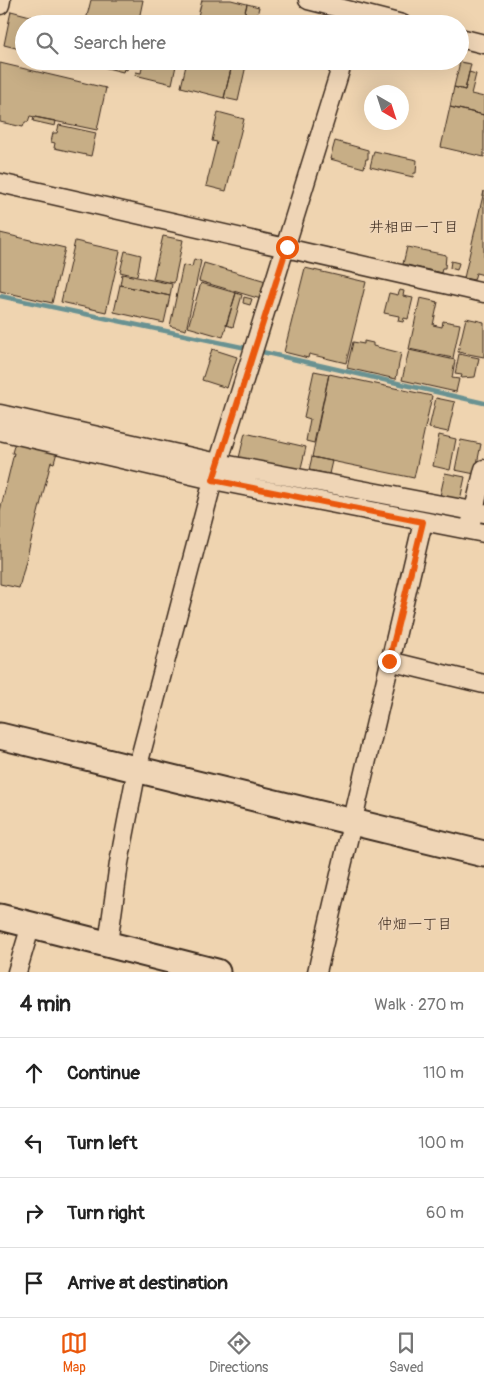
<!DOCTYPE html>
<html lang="en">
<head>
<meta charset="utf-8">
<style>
  :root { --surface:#fff; --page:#f2f2f2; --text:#222; --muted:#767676; --line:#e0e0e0; --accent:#ea580c }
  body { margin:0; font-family:Pangolin,"Klee One",sans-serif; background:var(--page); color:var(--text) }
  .compass { position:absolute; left:364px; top:85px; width:45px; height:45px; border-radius:50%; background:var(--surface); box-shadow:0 5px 20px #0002; rotate:141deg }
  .stop { position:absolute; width:15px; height:15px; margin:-11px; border:4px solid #ea580c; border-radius:50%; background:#fff }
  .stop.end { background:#ea580c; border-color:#fff; box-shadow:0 1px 5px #0008 }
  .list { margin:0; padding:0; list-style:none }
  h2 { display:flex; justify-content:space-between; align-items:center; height:65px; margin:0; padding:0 20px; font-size:21px }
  h2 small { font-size:16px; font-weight:400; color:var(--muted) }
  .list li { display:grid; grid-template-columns:32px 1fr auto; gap:15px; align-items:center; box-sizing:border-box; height:70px; padding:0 20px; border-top:1px solid var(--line) }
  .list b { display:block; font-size:19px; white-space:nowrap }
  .list em { font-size:16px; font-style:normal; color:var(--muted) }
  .icon { flex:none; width:28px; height:28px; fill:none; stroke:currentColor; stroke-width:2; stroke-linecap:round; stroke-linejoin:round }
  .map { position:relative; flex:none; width:484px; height:972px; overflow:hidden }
  .search { position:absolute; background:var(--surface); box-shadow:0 5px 20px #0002; left:15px; right:15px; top:15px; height:55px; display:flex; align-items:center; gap:12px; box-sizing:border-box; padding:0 18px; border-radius:28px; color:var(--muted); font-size:19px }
  .sheet { height:345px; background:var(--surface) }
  nav { display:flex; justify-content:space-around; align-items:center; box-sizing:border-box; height:70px; border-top:1px solid var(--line); background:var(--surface); font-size:14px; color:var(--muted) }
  nav a { display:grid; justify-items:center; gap:2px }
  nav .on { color:var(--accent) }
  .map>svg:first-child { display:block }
</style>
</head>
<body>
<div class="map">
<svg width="484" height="972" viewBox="0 0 484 972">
  <rect width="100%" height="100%" fill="#efd4b0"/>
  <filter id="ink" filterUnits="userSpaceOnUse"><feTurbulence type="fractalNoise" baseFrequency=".02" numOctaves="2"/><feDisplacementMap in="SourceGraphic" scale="10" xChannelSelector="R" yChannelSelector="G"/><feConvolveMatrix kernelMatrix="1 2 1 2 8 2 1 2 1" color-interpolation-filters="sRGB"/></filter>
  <g filter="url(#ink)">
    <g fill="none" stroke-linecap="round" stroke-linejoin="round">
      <path stroke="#699292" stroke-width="4.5" d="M 0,296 L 251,349
        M 258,351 L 484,403"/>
    </g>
    <path fill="#c7ae86" stroke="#3b2a1e" d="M 91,0 L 143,0 L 138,24 L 85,24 Z
      M 202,0 L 231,0 L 247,4 L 242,24 L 196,24 Z
      M 247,4 L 259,7 L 255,24 L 242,24 Z
      M 11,11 L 61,24 L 24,24 L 24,50 L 4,45 Z
      M 79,61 L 129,61 L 127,70 L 124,69 L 123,72 Z
      M 143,61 L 177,61 L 172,84 L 135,75 L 136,72 L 141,73 Z
      M 187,61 L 233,61 L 224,98 L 181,87 Z
      M 233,61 L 247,61 L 238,101 L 224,98 Z
      M 460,62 L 471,64 L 465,90 L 454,87 Z
      M 0,63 L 106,88 L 97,130 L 30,116 L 28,122 L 25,122 L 23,127 L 0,122 Z
      M 469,72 L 476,74 L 471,94 L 484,97 L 484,115 L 450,107 L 454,87 L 465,90 Z
      M 450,107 L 484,115 L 484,157 L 441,147 Z
      M 218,112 L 244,119 L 226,191 L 206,186 L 217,142 L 212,141 Z
      M 34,117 L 56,121 L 55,126 L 33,121 Z
      M 59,125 L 96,133 L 91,156 L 54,148 L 55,143 L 51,142 L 53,133 L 57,133 Z
      M 335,141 L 368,150 L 368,159 L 366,159 L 364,168 L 330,159 Z
      M 374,151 L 417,160 L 416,173 L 414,173 L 413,177 L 370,167 Z
      M 484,191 L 484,275 L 476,273 L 474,280 L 464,278 Z
      M 0,233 L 65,248 L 52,303 L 0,291 Z
      M 163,236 L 183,240 L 174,283 L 153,279 Z
      M 75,241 L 120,251 L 106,312 L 61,302 Z
      M 407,247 L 446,255 L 445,268 L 442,268 L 441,273 L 403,264 Z
      M 125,251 L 141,255 L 137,276 L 120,272 Z
      M 194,259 L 201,261 L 186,330 L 170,326 L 183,265 L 192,267 Z
      M 451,261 L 459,263 L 457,270 L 450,268 Z
      M 204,263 L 266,281 L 261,299 L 199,281 Z
      M 305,268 L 366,282 L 346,363 L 309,354 L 308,358 L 284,352 Z
      M 122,274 L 172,284 L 170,296 L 120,285 Z
      M 201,283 L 236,293 L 223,337 L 188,327 Z
      M 120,285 L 170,296 L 164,323 L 114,312 Z
      M 400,290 L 404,291 L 403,296 L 413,298 L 408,319 L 404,318 L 403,322 L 398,321 L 399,316 L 384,313 L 389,293 L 398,295 Z
      M 236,293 L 242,295 L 233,327 L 226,325 Z
      M 244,297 L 252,299 L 250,305 L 243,303 Z
      M 420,298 L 438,302 L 433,325 L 442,327 L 443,321 L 460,324 L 453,358 L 409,349 Z
      M 466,318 L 484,322 L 484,357 L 458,352 Z
      M 364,341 L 373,343 L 373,346 L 401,353 L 396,379 L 347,368 L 353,342 L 364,344 Z
      M 212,349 L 237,357 L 227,388 L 202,380 Z
      M 409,350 L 455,360 L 452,378 L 459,379 L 456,392 L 402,380 Z
      M 459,354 L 479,358 L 475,377 L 461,378 L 462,375 L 455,374 Z
      M 314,371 L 329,374 L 314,443 L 306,441 L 310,419 L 304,417 Z
      M 329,374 L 432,396 L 414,478 L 312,457 Z
      M 436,398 L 455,402 L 448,432 L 429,428 Z
      M 245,433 L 306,447 L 300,472 L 239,458 Z
      M 439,435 L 456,439 L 450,470 L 433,466 Z
      M 461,440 L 481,444 L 475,474 L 455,470 Z
      M 15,442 L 57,452 L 54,463 L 51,462 L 19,588 L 0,584 L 0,511 L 14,453 L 12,453 Z
      M 312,457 L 332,461 L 329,474 L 309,470 Z
      M 445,473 L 465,477 L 460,500 L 440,496 Z"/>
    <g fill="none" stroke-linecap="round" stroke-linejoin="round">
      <defs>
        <path id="street" d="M 308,0 L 402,24
          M 0,5 L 1,0
          M 460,38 L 484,44
          M 0,183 L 484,293
          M 0,414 L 218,463 L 484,513
          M 0,431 L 213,480 L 484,533
          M 471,522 L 484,469
          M 389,661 L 484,684
          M 108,944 L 119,863 L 137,769 L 213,480 L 343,61
          M 17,972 L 31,925
          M 317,972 L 423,522"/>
        <path id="secondary" d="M 0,736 L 484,854
          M 0,917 L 217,972"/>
      </defs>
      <use href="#street" stroke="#3b2a1e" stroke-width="21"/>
      <use href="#secondary" stroke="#3b2a1e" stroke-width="29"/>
      <use href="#street" stroke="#efd5b6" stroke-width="18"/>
      <use href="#secondary" stroke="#efd5b6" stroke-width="25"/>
    </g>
  </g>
  <g fill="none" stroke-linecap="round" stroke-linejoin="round" filter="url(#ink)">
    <path stroke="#ea580c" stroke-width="6" d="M 287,247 L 213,480 L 423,522 L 389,661"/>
  </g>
  <g text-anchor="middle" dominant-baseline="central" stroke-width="4" stroke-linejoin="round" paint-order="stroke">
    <g font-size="15" fill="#3b2a1e" stroke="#efd5b6">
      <text x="414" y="227">井相田一丁目</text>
      <text x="415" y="924">仲畑一丁目</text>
    </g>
  </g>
</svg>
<svg class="compass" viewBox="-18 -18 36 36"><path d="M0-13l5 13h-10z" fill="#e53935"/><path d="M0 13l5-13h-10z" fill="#767676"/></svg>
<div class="stop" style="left:287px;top:247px"></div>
<div class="stop end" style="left:389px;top:661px"></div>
<div class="search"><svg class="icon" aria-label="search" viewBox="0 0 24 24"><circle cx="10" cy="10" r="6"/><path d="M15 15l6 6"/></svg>Search here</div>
</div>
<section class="sheet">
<h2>4 min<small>Walk · 270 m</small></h2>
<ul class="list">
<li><svg class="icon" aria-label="ahead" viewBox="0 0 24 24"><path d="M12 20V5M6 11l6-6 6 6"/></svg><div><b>Continue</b></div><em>110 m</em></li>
<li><svg class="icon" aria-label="left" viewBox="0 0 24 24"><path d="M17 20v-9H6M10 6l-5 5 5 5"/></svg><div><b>Turn left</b></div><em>100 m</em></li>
<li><svg class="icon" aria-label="right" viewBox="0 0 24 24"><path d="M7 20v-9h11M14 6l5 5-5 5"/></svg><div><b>Turn right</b></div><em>60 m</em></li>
<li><svg class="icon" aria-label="arrive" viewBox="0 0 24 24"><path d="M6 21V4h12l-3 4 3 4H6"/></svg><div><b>Arrive at destination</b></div></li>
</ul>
</section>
<nav>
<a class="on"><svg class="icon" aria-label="map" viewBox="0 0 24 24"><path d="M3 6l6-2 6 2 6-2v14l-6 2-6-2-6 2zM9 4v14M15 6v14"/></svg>Map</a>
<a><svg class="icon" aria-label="directions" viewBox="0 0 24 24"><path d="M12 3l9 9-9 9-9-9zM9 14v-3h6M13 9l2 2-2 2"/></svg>Directions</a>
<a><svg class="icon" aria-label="saved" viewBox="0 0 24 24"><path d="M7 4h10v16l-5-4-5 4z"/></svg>Saved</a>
</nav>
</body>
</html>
